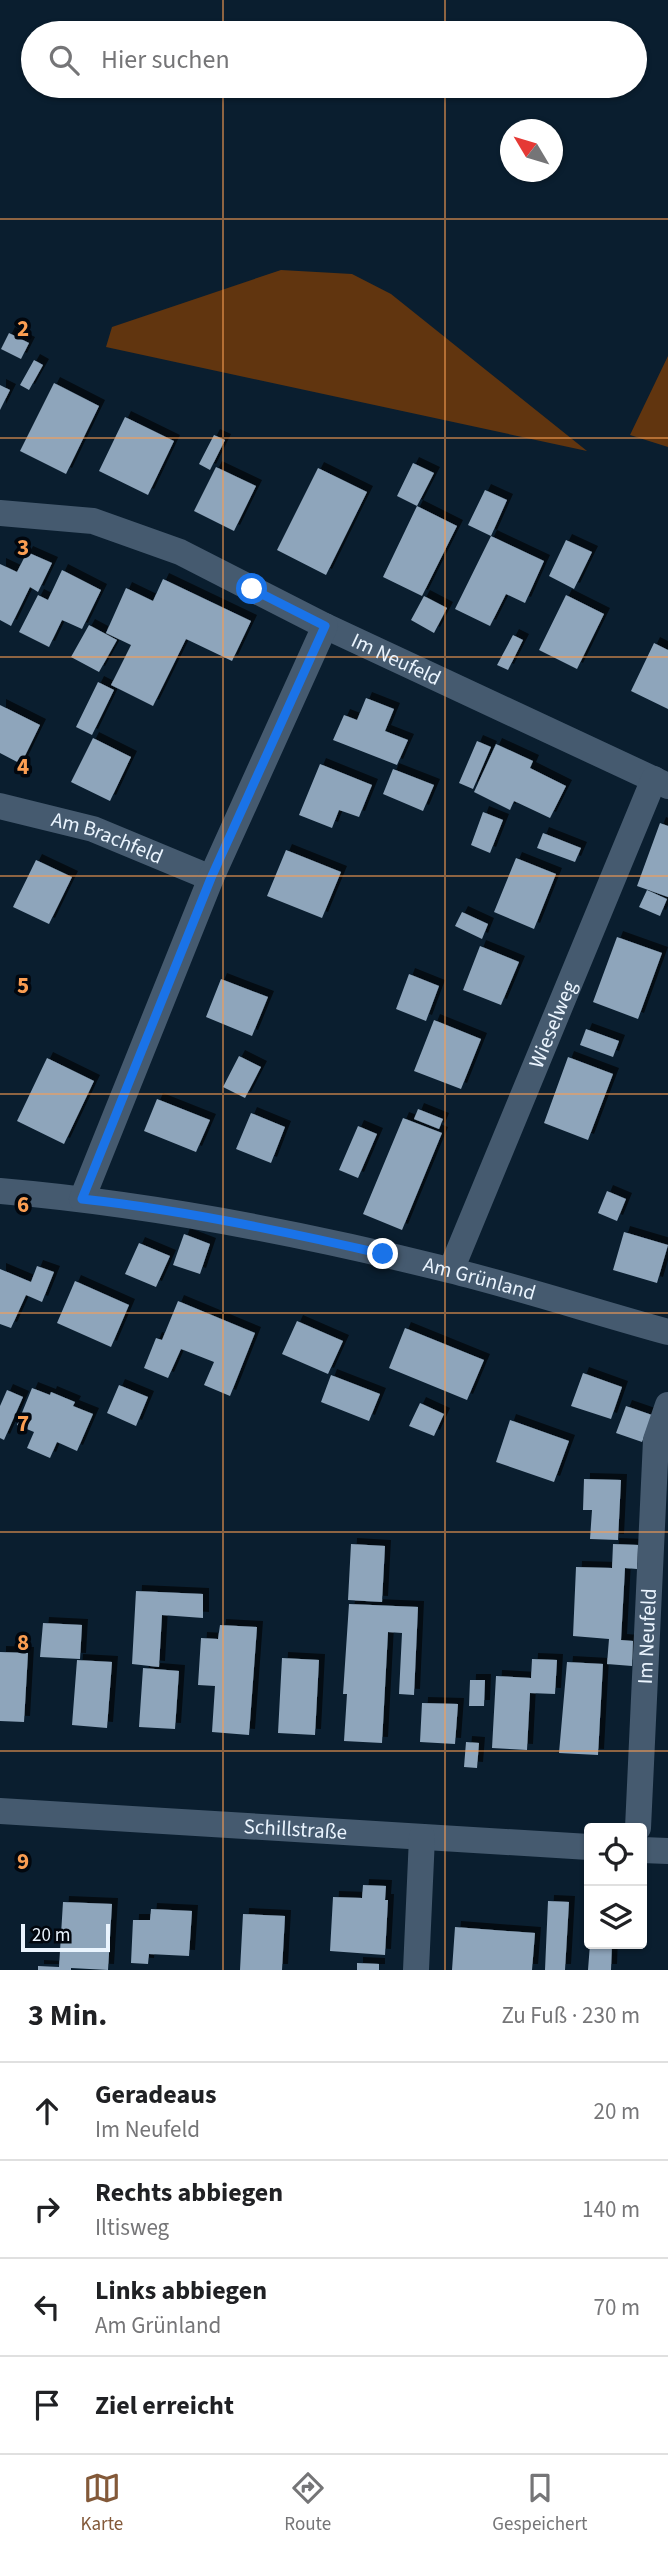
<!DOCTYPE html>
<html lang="de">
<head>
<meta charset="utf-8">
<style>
  :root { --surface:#fff; --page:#f6f6f6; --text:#202124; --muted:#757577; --line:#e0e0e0; --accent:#835939 }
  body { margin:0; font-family:"Source Sans 3",sans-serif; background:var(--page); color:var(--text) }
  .controls { position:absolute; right:21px; bottom:21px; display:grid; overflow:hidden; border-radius:7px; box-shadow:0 2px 5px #0004 }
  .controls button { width:63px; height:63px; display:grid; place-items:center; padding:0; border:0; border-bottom:2px solid var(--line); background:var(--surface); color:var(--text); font:35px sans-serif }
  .compass { position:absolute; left:500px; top:119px; width:63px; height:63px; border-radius:50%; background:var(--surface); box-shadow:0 2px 5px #0004; rotate:308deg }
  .scale { position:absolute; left:21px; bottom:18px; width:89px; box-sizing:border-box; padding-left:7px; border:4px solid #eaf4fe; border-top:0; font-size:19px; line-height:24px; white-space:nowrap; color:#eaf4fe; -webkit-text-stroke:5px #02070e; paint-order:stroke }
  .stop { position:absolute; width:21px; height:21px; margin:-16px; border:5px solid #1a73e8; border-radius:50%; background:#fff }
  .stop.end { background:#1a73e8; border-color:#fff; box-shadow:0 2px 7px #0008 }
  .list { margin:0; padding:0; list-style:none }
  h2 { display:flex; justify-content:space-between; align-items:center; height:91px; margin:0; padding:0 28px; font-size:30px }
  h2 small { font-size:23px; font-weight:400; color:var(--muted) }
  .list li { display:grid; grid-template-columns:46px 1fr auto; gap:21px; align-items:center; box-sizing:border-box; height:98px; padding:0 28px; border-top:2px solid var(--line) }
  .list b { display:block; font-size:26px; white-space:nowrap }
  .list p { margin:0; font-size:23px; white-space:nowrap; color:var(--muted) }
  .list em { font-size:23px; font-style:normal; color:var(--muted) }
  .icon { flex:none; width:38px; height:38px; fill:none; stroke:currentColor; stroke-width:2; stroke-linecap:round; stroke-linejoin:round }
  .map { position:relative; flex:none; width:668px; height:1970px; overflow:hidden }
  .search { position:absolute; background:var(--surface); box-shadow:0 2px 5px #0004; left:21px; right:21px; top:21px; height:77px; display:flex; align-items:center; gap:18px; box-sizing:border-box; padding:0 24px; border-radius:38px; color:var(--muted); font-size:26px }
  .sheet { height:483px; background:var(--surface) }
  nav { display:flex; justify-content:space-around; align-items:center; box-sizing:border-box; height:98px; border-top:2px solid var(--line); background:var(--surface); font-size:19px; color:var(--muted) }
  nav a { display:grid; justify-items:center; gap:4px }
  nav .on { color:var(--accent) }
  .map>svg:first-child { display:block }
</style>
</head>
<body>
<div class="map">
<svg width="668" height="1970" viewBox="0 0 668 1970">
  <defs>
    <filter id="shadow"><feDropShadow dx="6" dy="-6" stdDeviation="0" flood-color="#0009"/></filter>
  </defs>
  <rect width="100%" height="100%" fill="#0a1e2f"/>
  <path fill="#61350f" d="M 281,270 L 352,274 L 391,294 L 587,451 L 106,347 L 112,327 Z
    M 668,356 L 668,447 L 630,435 Z"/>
  <path fill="#8ea5bb" filter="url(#shadow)" d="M 9,333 L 29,343 L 21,359 L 1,349 Z
    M 34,360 L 43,365 L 29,390 L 20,385 Z
    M 54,383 L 99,406 L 66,474 L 20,451 Z
    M 0,385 L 10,390 L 0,410 Z
    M 125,417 L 174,441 L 148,495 L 99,471 Z
    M 214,435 L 225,440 L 210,470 L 199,464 Z
    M 413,463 L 434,473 L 417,506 L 397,496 Z
    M 216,467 L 256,486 L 234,531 L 194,511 Z
    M 318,468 L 367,492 L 326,575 L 277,550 Z
    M 485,490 L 507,500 L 491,536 L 468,525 Z
    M 417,506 L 457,526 L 422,596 L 383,577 Z
    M 491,536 L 544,561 L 525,603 L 506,594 L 490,626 L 455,609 Z
    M 566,540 L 592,552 L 574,589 L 549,576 Z
    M 27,552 L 52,563 L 38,592 L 30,587 L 11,626 L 0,620 L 0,564 L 17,572 Z
    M 62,570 L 101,590 L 82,629 L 62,620 L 49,647 L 19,632 L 38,595 L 48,600 Z
    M 163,579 L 251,621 L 232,661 L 186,639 L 153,706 L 111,685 L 131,645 L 106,633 L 126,588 L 153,601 Z
    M 566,595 L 604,614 L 577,669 L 539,650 Z
    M 424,596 L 447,608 L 434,633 L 411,620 Z
    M 89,625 L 117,640 L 99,672 L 71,657 Z
    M 513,635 L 523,640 L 508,670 L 497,665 Z
    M 654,643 L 668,650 L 668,709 L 631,691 Z
    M 98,682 L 114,690 L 92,735 L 76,727 Z
    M 366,698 L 394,709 L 385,731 L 408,740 L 397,765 L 333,740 L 344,715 L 357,720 Z
    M 0,705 L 40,725 L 21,764 L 0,753 Z
    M 93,738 L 131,757 L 110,801 L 71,782 Z
    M 477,741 L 491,747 L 473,789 L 459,783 Z
    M 496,744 L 533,761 L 530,768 L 566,786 L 550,818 L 514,801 L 510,810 L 474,792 Z
    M 320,764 L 372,785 L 359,817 L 339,810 L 332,828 L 299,815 Z
    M 393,769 L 434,785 L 423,811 L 383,794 Z
    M 483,812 L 503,820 L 490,853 L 471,845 Z
    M 660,823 L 668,826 L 668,897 L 637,886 Z
    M 543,833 L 581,848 L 575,862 L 537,848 Z
    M 286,850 L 341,872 L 322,918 L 267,896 Z
    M 516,858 L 556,874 L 534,929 L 494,912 Z
    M 36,860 L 72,877 L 49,924 L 13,907 Z
    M 647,890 L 667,899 L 660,916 L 639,907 Z
    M 462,912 L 488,924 L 482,939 L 455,926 Z
    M 617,937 L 662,953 L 638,1019 L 593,1002 Z
    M 480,946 L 519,962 L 501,1005 L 463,990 Z
    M 409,974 L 439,986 L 426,1021 L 396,1009 Z
    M 221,979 L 268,997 L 252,1036 L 206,1017 Z
    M 434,1020 L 481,1039 L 461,1089 L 414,1071 Z
    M 586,1029 L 619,1041 L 613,1057 L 580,1045 Z
    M 239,1056 L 261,1067 L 245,1098 L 223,1087 Z
    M 568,1057 L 613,1074 L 588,1140 L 544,1123 Z
    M 47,1058 L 94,1081 L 64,1144 L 17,1121 Z
    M 157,1099 L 210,1120 L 196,1152 L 144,1131 Z
    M 418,1109 L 443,1119 L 439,1129 L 414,1119 Z
    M 251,1113 L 285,1127 L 271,1163 L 236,1149 Z
    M 403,1118 L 442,1133 L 402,1230 L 363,1214 Z
    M 358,1126 L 377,1134 L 358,1178 L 339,1170 Z
    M 607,1191 L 626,1199 L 617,1221 L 598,1213 Z
    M 624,1232 L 668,1245 L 657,1283 L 613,1270 Z
    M 184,1234 L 210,1244 L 200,1274 L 173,1265 Z
    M 139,1243 L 170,1256 L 156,1287 L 125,1274 Z
    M 37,1266 L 54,1272 L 42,1302 L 26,1295 L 11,1328 L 0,1324 L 0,1269 L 31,1282 Z
    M 75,1281 L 129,1305 L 111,1347 L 57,1323 Z
    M 178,1301 L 255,1333 L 230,1396 L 204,1385 L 214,1362 L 181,1349 L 168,1378 L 144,1368 L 156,1338 L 162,1340 Z
    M 297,1321 L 343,1341 L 328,1374 L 282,1354 Z
    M 405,1328 L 484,1360 L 467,1400 L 389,1368 Z
    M 583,1373 L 622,1387 L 611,1419 L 571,1406 Z
    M 331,1375 L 380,1394 L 369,1421 L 321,1402 Z
    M 119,1385 L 148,1397 L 136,1426 L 107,1413 Z
    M 32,1388 L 50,1395 L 51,1392 L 75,1402 L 73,1406 L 93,1414 L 77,1451 L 57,1442 L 50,1458 L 27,1448 L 34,1432 L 17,1425 Z
    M 7,1390 L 23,1397 L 4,1440 L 0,1438 L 0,1406 Z
    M 420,1403 L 444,1414 L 434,1436 L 409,1426 Z
    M 626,1406 L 652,1415 L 642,1442 L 616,1433 Z
    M 510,1420 L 569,1441 L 554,1482 L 496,1462 Z
    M 584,1479 L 621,1480 L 618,1540 L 590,1539 L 592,1510 L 583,1510 Z
    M 351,1544 L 385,1546 L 382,1602 L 348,1600 Z
    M 613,1544 L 638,1545 L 637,1569 L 625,1568 L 621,1640 L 633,1641 L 632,1666 L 607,1664 L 609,1639 L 573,1636 L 576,1567 L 612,1568 Z
    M 136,1591 L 203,1594 L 203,1618 L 162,1615 L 159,1667 L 132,1664 Z
    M 349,1604 L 418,1607 L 414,1695 L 399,1694 L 402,1633 L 388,1632 L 382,1743 L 344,1741 L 347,1694 L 343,1694 Z
    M 43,1623 L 82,1625 L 80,1659 L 40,1657 Z
    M 220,1625 L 257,1627 L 249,1735 L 212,1732 L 215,1686 L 198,1685 L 201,1638 L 218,1639 Z
    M 0,1652 L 28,1653 L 24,1722 L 0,1721 Z
    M 282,1658 L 319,1660 L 315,1735 L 278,1733 Z
    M 532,1659 L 557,1660 L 555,1694 L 530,1693 L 527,1750 L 492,1748 L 496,1676 L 531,1678 Z
    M 77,1660 L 112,1662 L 107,1728 L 72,1725 Z
    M 567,1662 L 603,1664 L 598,1755 L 559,1753 Z
    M 143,1668 L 179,1671 L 175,1729 L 139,1727 Z
    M 470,1680 L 485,1680 L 484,1706 L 469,1706 Z
    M 422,1703 L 458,1704 L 455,1744 L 420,1742 Z
    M 466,1742 L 479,1743 L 477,1768 L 464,1767 Z
    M 363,1885 L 386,1886 L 385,1900 L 388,1900 L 385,1955 L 330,1951 L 333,1897 L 362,1898 Z
    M 548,1901 L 569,1902 L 565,1970 L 545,1970 Z
    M 63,1902 L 112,1904 L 108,1970 L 71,1968 L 71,1970 L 38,1970 L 38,1966 L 59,1967 Z
    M 151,1909 L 192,1911 L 189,1956 L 149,1954 L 148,1964 L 131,1963 L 133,1920 L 150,1920 Z
    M 243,1914 L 285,1916 L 282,1970 L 240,1970 Z
    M 455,1927 L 535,1933 L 532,1970 L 452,1970 Z
    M 590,1944 L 612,1944 L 611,1970 L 588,1970 Z
    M 357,1963 L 379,1964 L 379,1970 L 357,1970 Z"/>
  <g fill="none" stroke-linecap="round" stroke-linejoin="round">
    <g stroke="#455a6f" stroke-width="26">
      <path id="s1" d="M 0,513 L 93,521 L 180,552 L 325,626 L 668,786"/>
      <path id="s2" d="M 0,806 L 93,829 L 211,878"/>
      <path id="s3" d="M 0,1191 C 151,1204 301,1233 449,1270 C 522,1288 595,1312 668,1332"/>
      <path d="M 82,1199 L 211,878 L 325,626"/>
      <path id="s4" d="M 451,1270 L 654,779"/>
      <path id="s5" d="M 0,1811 L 589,1847"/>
      <path id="s6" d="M 638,1828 L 656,1440 L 668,1405"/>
      <path d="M 642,1850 L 668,1851"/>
      <path d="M 416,1970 L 422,1837"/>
    </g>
  </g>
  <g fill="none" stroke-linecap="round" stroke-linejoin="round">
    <path stroke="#1a73e8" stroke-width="9" d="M 252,589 L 325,626 L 211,878 L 82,1199 C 183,1210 284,1231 383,1254"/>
  </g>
  <path fill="none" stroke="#fb9e52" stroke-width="2" stroke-opacity="0.55" d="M 223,0 L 223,33M 445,0 L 445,33M 223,86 L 223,1970M 445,86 L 445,1970M 0,219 L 668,219M 0,438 L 668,438M 0,657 L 668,657M 0,876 L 668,876M 0,1094 L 668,1094M 0,1313 L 668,1313M 0,1532 L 668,1532M 0,1751 L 668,1751"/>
  <g text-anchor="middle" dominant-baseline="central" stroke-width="7" stroke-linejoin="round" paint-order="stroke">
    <g font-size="21" fill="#eaf4fe" stroke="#02070e">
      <text stroke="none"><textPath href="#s1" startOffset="427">Im Neufeld</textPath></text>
      <text stroke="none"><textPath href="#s2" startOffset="112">Am Brachfeld</textPath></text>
      <text stroke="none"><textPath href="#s4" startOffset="266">Wieselweg</textPath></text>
      <text stroke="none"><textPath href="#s3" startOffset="488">Am Grünland</textPath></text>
      <text stroke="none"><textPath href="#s6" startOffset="192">Im Neufeld</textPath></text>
      <text stroke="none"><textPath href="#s5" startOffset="296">Schillstraße</textPath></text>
    </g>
  </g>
  <g font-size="23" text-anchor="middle" font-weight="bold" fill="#fb9e52" stroke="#02070e" stroke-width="7" stroke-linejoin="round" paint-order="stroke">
    <text x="23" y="336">2</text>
    <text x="23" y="555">3</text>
    <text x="23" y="774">4</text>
    <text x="23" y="993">5</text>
    <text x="23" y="1212">6</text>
    <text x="23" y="1431">7</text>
    <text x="23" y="1650">8</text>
    <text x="23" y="1869">9</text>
  </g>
</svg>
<div class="controls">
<button><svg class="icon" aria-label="locate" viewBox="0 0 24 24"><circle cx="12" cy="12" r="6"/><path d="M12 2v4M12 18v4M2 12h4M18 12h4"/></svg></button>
<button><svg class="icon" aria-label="layers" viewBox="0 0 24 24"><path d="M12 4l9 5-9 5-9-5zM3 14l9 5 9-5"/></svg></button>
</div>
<svg class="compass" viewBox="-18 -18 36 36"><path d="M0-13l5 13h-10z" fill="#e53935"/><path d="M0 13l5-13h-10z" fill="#757577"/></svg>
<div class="scale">20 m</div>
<div class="stop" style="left:252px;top:589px"></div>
<div class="stop end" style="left:383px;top:1254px"></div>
<div class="search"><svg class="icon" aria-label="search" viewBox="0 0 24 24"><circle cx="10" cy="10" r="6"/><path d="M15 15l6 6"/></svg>Hier suchen</div>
</div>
<section class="sheet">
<h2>3 Min.<small>Zu Fuß · 230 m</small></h2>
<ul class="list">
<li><svg class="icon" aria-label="ahead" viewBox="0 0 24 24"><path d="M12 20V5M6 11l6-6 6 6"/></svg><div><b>Geradeaus</b><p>Im Neufeld</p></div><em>20 m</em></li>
<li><svg class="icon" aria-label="right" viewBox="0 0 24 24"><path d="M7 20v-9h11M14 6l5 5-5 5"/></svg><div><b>Rechts abbiegen</b><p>Iltisweg</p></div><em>140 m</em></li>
<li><svg class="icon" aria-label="left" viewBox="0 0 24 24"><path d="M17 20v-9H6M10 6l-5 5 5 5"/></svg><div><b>Links abbiegen</b><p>Am Grünland</p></div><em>70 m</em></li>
<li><svg class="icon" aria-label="arrive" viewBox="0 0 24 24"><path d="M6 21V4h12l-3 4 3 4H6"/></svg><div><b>Ziel erreicht</b></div></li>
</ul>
</section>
<nav>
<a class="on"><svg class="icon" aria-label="map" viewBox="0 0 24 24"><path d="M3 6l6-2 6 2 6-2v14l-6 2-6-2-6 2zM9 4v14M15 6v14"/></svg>Karte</a>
<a><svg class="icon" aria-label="directions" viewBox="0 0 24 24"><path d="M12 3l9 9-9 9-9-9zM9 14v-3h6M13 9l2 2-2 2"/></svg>Route</a>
<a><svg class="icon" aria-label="saved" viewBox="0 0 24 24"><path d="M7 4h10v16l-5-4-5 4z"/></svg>Gespeichert</a>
</nav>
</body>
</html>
